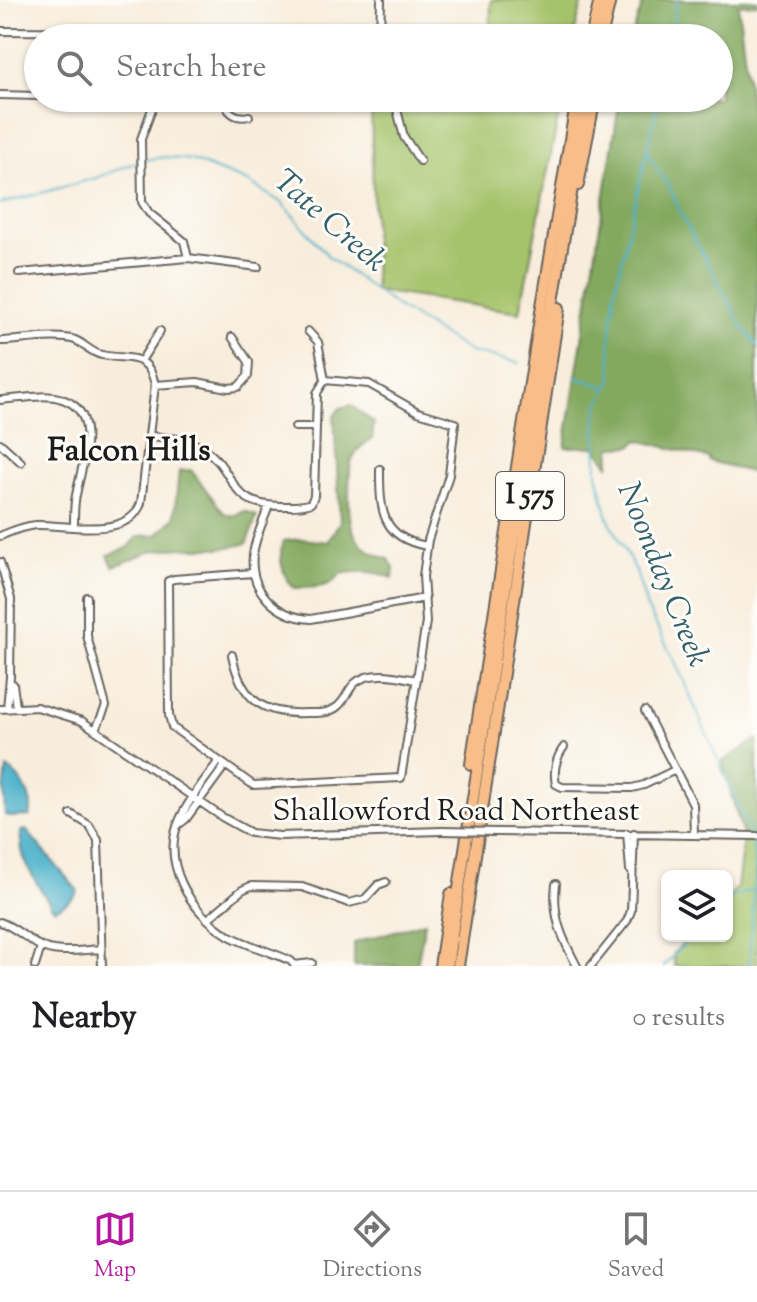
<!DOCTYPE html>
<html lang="en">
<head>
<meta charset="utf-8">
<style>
  :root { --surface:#fff; --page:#f2f2f2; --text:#202124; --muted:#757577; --line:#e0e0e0; --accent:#b5179e }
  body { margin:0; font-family:"Sorts Mill Goudy",serif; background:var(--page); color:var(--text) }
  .controls { position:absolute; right:24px; bottom:24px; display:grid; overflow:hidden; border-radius:12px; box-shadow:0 2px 6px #0004 }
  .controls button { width:72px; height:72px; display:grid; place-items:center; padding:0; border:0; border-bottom:2px solid var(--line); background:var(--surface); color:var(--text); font:40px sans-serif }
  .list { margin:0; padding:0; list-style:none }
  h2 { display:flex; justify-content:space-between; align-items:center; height:104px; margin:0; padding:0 32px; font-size:34px }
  h2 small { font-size:26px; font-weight:400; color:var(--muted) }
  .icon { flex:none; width:44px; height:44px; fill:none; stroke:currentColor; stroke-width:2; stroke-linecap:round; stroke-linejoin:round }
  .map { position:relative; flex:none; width:757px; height:966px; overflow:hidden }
  .search { position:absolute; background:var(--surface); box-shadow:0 2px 6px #0004; left:24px; right:24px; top:24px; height:88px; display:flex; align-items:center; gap:20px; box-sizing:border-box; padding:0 28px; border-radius:44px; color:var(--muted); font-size:30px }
  .sheet { height:224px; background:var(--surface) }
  nav { display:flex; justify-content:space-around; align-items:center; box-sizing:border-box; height:112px; border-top:2px solid var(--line); background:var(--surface); font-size:22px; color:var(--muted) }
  nav a { display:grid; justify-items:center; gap:4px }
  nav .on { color:var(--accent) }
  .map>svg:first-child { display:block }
</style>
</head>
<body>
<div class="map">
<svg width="757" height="966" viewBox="0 0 757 966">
  <rect width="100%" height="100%" fill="#fdfcf7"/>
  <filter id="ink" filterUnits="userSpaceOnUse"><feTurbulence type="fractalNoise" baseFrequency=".0125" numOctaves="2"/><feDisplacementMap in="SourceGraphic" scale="16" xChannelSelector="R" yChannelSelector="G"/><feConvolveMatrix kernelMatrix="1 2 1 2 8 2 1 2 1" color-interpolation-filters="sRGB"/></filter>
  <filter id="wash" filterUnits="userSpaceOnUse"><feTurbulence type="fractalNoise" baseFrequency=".006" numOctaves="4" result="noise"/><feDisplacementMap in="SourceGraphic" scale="32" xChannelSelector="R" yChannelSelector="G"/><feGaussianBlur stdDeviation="1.8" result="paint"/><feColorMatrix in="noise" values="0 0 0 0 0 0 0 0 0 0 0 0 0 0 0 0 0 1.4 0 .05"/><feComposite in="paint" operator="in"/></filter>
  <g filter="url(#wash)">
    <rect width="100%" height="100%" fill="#f8eddc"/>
    <path fill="#a4c36b" stroke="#607044" stroke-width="2" d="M 491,0 L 583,0 L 573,38 L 375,38 L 490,36 Z
      M 371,98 L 562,98 L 520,312 L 375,291 Z
      M 743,841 L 757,841 L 757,966 L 674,966 L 674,953 L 691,936 L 727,936 L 727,898 L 737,888 Z"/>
    <path fill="#83a95f" stroke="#50623e" stroke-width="2" d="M 644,0 L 757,0 L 757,4 L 738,5 L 757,154 L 757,474 L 709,461 L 709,458 L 638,440 L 632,446 L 612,447 L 609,465 L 595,447 L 565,447 L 620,98 L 719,98 L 719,38 L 631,38 Z
      M 351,405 L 374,423 L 372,439 C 347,454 350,465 349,492 C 348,526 352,549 389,559 L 394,568 L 393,578 C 373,571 360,570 340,574 C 330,590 311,587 294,588 C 282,575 278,558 283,541 L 302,539 L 328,542 L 340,521 L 334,416 L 340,408 Z
      M 191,470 L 224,513 L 232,516 L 245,511 L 257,516 L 247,543 C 217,553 184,544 154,551 C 139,554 128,563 113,566 L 108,555 L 128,548 L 138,536 L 157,535 L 174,518 L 179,471 Z
      M 757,739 L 757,841 L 747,841 L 743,836 L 722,762 Z
      M 425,922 L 417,966 L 354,966 L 354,943 Z"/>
    <path fill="#4ab0c9" stroke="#336672" stroke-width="2" d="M 7,768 C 21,776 35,799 30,816 L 11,817 L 5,815 L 4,790 Z
      M 26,830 L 78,891 C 75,899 62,907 54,909 L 51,906 C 37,881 18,862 21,831 Z"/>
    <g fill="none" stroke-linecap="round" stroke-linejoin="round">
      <path stroke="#4ab0c9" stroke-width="2" d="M 671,38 L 677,0
        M 659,98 L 615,290 L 610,343 L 612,379 L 597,408 L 596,421 L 597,474 L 608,518 L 636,571 L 647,608 L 675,661 L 750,834
        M 647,153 L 671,190 L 683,218 L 744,329 L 757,345
        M 144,160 L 165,157 L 191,160 L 248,182 L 282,203 L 328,256 L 399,308 L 470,352 L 520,363
        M 0,204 L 96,178 L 137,162
        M 575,377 L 606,387
        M 177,460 L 185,460
        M 152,464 L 173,461
        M 727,899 L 752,890
        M 664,966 L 692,936
        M 749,966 L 755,869 L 752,840"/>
    </g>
  </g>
  <g filter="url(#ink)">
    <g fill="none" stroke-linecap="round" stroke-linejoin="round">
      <defs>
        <path id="minor" d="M 0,31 L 298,33 L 301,38
          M 380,38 L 381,0
          M 0,95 L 38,96
          M 156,98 L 141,139 L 142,202 L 149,213 L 184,241 L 188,258
          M 225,98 C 225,112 236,119 249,116
          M 394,98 L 404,137 L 420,161
          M 19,273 L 188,258 L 258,267
          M 308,331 L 318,342 L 325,380
          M 0,341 C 19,341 57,334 75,340 C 85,344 91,353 102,355 C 127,361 148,350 155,385 L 141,503 C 129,540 67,524 36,525 C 23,526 12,531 0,536
          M 141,361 L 160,331
          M 155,385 L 197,382 L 228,388 L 238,387 L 248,376 L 249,362 L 232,337
          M 0,400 C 19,399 45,393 62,399 C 105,413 79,471 75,501 C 74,509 74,517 74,526
          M 295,427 L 315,427
          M 149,436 C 168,438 188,438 204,449 C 238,471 225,505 280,506 C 291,506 302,507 311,503 L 314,496 L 317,393 L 325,380 L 369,384 L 418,412 L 455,423 L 449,475 L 428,540 L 423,576 L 426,622 L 401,778 L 253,785 L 172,727 L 169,715 L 168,581 L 174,579 L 253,573
          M 0,443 L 21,462
          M 380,469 C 380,508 380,538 427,546
          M 269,506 C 263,522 255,538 253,555 C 249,591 277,617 311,619 L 425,598
          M 0,562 L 11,599 L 10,677 L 7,708
          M 87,597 L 87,636 L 106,706 L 96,729
          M 232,655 C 241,699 262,715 306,713 C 317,713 328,714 337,707 C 350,697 346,684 366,677 C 383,672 400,677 416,680
          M 13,684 L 16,707
          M 0,709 L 37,707 L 82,721 L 222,817 L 251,833 L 280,836 L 441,831
          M 645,711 L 693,804 L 694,834
          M 564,747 C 556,757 553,772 556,784 L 562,787 L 632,788 L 644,785 L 675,770
          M 218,762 C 205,780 189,799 180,819 C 160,862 190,912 228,935 C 248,946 270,951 291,961 L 294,965 L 312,963
          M 71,814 L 89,825 L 98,840 L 102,966
          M 178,825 L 186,819 L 224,767
          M 498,832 L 757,836
          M 627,833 L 630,870
          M 556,884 C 552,917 562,938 577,966
          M 208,919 L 242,890 L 251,886 L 302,887 L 349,903 L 365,899 L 378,885 L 386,882
          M 0,922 C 15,927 25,938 38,945 C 56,955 82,950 101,949
          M 35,966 L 41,947
          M 591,966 L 627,921 L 631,911 L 634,833"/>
        <path id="highway" d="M 591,38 L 600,0
          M 601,38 L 610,0
          M 578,185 L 595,98
          M 471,764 L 541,312 L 577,98
          M 440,966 L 451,894
          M 447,966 L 509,565 L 587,98
          M 458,966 L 559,308"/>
      </defs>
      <use href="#minor" stroke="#69655f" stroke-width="10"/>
      <use href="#highway" stroke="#69655f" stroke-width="14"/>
      <use href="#minor" stroke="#fff" stroke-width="6"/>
      <use href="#highway" stroke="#f9bd89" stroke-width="10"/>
      <defs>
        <path id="minor-bridge" d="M 441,831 L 498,832"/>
      </defs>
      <use href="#minor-bridge" stroke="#69655f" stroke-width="10" stroke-linecap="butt"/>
      <use href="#minor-bridge" stroke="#fff" stroke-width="6"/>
    </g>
  </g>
  <g text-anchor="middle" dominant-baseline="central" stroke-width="6" stroke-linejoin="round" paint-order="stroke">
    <rect fill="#fdfcf7" stroke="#605f5e" stroke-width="2" x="496" y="472" width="68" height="48" rx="6"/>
    <g font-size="28" font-weight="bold" fill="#1c1c1c">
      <text x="530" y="496">I 575</text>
    </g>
    <g font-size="30" fill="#1c1c1c" stroke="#fdfcf7">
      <text x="456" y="812">Shallowford Road Northeast</text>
    </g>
    <g font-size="32" font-style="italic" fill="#315f6a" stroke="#fdfcf7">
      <text transform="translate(329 222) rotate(41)">Tate Creek</text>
      <text transform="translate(662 575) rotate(68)">Noonday Creek</text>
    </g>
    <g font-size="32" font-weight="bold" fill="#1c1c1c" stroke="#fdfcf7">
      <text x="129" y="452">Falcon Hills</text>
    </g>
  </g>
</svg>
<div class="controls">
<button><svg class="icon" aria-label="layers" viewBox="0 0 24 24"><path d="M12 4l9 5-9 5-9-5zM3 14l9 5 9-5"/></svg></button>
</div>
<div class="search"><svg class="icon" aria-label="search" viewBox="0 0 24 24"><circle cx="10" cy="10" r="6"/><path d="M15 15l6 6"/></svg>Search here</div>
</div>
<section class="sheet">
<h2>Nearby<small>0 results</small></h2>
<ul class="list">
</ul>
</section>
<nav>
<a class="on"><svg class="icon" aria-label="map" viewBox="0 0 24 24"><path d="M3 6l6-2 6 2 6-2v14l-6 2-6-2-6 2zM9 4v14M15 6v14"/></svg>Map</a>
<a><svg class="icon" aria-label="directions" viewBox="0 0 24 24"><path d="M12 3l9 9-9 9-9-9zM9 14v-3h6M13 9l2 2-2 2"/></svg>Directions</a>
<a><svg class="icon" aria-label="saved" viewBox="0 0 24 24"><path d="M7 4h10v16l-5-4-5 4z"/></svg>Saved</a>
</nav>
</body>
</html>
